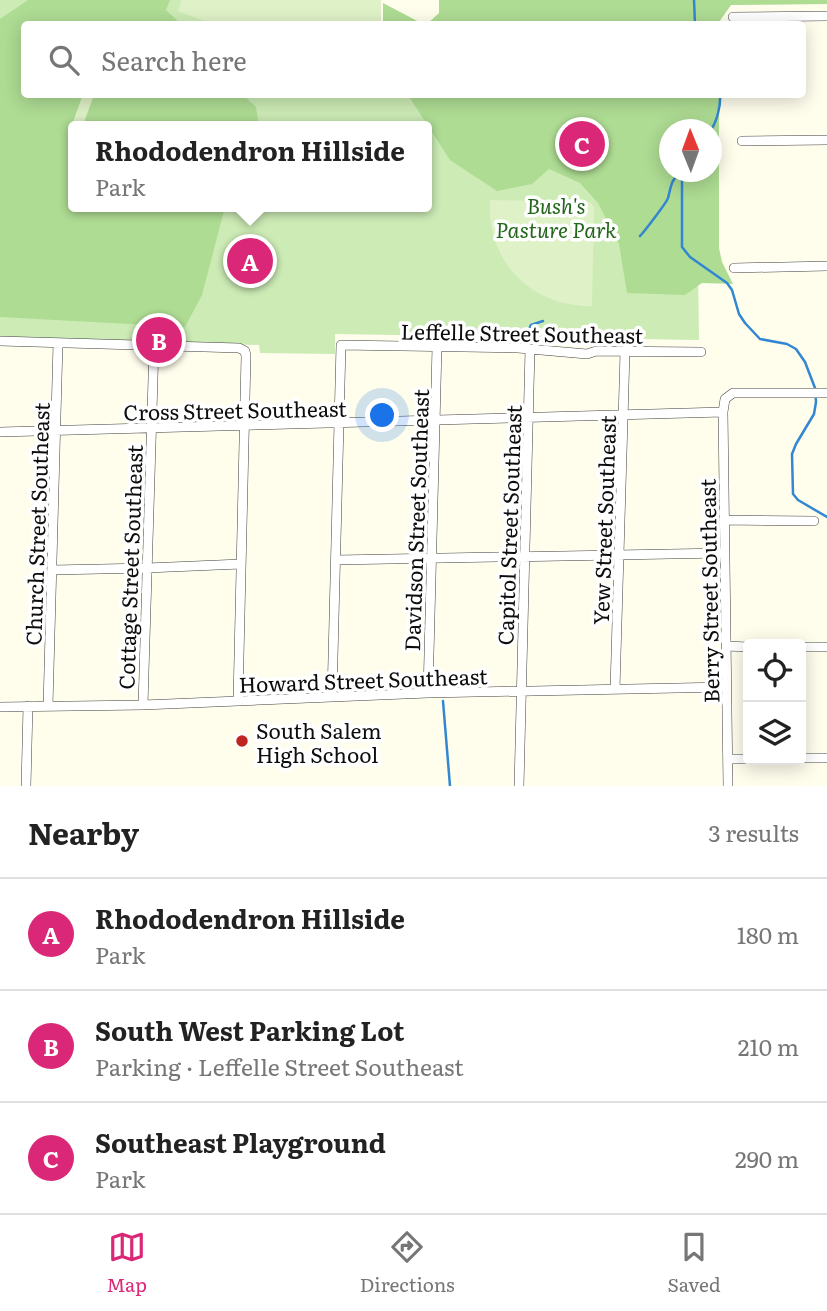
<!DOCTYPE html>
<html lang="en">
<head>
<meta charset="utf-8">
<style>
  :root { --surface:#fff; --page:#f6f6f6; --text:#222; --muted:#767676; --line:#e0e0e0; --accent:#db2777 }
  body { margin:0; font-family:Literata,serif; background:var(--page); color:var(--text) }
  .controls { position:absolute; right:21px; bottom:21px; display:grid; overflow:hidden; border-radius:7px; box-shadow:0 4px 18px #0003 }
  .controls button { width:63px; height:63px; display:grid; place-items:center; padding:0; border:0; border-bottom:2px solid var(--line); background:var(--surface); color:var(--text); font:35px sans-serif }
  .compass { position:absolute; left:659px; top:119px; width:63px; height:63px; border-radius:50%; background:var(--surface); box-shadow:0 4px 18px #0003; rotate:359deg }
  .you { position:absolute; left:383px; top:416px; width:24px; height:24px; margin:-18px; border:5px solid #fff; border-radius:50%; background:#1a73e8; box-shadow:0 0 0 10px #1a73e833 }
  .badge { display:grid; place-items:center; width:46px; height:46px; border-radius:50%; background:var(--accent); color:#fff; font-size:23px; font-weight:700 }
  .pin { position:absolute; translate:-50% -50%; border:4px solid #fff; box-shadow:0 2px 7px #0006 }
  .popup { position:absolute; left:68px; top:121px; width:364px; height:91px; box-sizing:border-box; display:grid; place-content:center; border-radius:7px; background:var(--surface); filter:drop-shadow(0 2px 5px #0005); font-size:23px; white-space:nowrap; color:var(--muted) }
  .popup b { font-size:26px; color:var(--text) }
  .popup::after { content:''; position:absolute; left:50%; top:100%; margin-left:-14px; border:14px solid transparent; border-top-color:var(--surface) }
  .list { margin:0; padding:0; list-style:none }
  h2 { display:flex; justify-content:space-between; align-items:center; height:91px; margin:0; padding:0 28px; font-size:30px }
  h2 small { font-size:23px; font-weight:400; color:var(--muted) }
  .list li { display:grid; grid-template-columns:46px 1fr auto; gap:21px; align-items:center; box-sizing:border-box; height:112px; padding:0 28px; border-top:2px solid var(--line) }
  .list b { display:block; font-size:26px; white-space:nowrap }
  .list p { margin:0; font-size:23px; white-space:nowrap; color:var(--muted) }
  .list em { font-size:23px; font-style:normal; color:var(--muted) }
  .icon { flex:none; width:38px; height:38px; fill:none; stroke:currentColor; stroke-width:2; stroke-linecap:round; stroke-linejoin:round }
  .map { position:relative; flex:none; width:827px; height:786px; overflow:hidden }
  .search { position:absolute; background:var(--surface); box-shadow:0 4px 18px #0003; left:21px; right:21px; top:21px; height:77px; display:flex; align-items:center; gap:18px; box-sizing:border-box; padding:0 24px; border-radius:7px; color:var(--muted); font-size:26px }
  .sheet { height:427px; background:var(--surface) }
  nav { display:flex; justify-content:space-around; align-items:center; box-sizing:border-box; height:98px; border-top:2px solid var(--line); background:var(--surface); font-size:19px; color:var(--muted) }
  nav a { display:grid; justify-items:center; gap:4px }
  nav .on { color:var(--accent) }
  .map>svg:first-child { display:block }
</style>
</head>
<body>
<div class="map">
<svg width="827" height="786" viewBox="0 0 827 786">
  <rect width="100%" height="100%" fill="#fffdec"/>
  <path fill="#ccebb5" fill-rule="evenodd" d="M 0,0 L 182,0 L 179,11 L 214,24 L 24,24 L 24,94 L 359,94 L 366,97 L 368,94 L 719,95 L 719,269 L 698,269 L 699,340 L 335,334 L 335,354 L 260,353 L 259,345 L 0,338 ZM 73,126 L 427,126 L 427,207 L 73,207 ZM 670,130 L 712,130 L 712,172 L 670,172 Z"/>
  <path fill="#aedc93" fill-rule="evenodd" d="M 28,0 L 170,0 L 166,10 L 181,24 L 24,24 L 24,94 L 243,95 L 256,107 L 259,126 L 73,126 L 73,207 L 225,207 L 202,295 L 185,327 L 0,317 L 0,19 Z
    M 439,0 L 827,0 L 827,4 L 731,5 L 719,22 L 719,24 L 427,24 L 439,13 Z
    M 383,3 L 423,24 L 383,24 Z
    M 408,95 L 719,95 L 719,248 L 722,262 L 733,284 L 702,283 L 685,295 L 627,293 L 619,244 L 598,203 L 580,183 L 549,169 L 532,184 L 497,191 L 450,160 ZM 670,130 L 712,130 L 712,172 L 670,172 Z"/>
  <path fill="#dff1c7" d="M 182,0 L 381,0 L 381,24 L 214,24 L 178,11 Z
    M 83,94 L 94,95 L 83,125 L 73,122 Z
    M 490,200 L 590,202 L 594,207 L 592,306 C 531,307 486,261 490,200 Z"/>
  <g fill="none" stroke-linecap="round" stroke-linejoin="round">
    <path stroke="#3386d2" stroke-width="2.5" d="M 694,0 L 695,24
      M 711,130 C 717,121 721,105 720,94
      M 682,172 L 682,247 L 690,257 L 727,283 L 732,290 L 739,314 L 745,323 L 760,339 L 787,344 L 796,349 L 805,362 L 815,388 L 816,402 L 814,414 L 796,444 L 792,454 L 793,494 L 798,500 L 827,517
      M 640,236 C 644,232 667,202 668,198 C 671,187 671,180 680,172
      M 526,335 L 531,325 L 543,321
      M 443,701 L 450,786"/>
    <defs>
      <path id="minor" d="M 733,17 L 827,16
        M 742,141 L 827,140
        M 734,268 L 827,266
        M 0,341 L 239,348 L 245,351 L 246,356 L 238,700
        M 0,432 L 723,412
        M 724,520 L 814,521
        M 336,560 L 724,553
        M 53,570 L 147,568 L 241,564
        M 726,646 L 748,647
        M 801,647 L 827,647
        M 615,689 L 625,352
        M 428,693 L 437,347
        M 332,697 L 341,345 L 518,348 L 587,354 L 596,351 L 701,352
        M 143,705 L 154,346
        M 48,706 L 58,343
        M 0,707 L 143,705 L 428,693 L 726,687
        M 801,758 L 827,758
        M 728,759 L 748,759
        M 26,786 L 28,706
        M 519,786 L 530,349
        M 728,786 L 723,412 L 725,399 L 733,393 L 827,393"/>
    </defs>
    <use href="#minor" stroke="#404040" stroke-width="10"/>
    <use href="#minor" stroke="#fff" stroke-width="9"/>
  </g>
  <circle fill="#c12520" stroke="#fff" stroke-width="2.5" cx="242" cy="741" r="7"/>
  <g text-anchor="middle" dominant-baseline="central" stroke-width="7" stroke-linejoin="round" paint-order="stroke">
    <g font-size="21" font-style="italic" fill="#24661b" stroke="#fff">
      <text x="556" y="204">Bush's<tspan x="556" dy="24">Pasture Park</tspan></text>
    </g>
    <g font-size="21" fill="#0d0d0d" stroke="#fff">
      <text transform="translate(522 332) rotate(1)">Leffelle Street Southeast</text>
      <text transform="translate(235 409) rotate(-1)">Cross Street Southeast</text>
      <text transform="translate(415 520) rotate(-88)">Davidson Street Southeast</text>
      <text transform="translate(603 520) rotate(-88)">Yew Street Southeast</text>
      <text transform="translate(36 524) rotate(-88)">Church Street Southeast</text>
      <text transform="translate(508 525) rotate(-88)">Capitol Street Southeast</text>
      <text transform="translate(129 567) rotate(-88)">Cottage Street Southeast</text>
      <text transform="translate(708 591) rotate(-91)">Berry Street Southeast</text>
      <text transform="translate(363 679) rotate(-2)">Howard Street Southeast</text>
    </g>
    <g font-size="21" fill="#0d0d0d" stroke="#fff" text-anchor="start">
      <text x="256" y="729">South Salem<tspan x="256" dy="24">High School</tspan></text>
    </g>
  </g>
</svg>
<div class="controls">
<button><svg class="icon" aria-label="locate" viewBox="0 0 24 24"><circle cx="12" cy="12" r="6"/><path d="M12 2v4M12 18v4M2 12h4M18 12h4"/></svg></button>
<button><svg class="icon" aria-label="layers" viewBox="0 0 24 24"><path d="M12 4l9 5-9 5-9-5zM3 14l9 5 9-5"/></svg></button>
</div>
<svg class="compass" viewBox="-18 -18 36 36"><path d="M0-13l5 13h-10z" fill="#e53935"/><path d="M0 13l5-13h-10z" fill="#767676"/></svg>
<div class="you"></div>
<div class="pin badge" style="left:250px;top:261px">A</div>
<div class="popup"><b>Rhododendron Hillside</b>Park</div>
<div class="pin badge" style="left:159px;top:340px">B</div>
<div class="pin badge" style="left:582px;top:144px">C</div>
<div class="search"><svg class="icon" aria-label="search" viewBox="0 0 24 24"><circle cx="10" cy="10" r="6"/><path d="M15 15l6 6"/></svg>Search here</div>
</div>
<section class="sheet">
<h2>Nearby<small>3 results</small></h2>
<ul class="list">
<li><span class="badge">A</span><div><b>Rhododendron Hillside</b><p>Park</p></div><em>180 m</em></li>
<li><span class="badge">B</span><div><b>South West Parking Lot</b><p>Parking · Leffelle Street Southeast</p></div><em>210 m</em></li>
<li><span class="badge">C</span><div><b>Southeast Playground</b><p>Park</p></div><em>290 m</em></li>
</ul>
</section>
<nav>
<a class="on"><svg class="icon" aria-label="map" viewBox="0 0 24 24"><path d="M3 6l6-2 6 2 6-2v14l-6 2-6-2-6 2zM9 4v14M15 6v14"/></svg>Map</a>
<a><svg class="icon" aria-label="directions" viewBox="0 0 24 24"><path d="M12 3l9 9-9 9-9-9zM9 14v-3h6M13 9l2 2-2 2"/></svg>Directions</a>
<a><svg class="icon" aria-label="saved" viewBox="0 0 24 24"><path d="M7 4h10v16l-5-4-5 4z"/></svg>Saved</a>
</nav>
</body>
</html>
